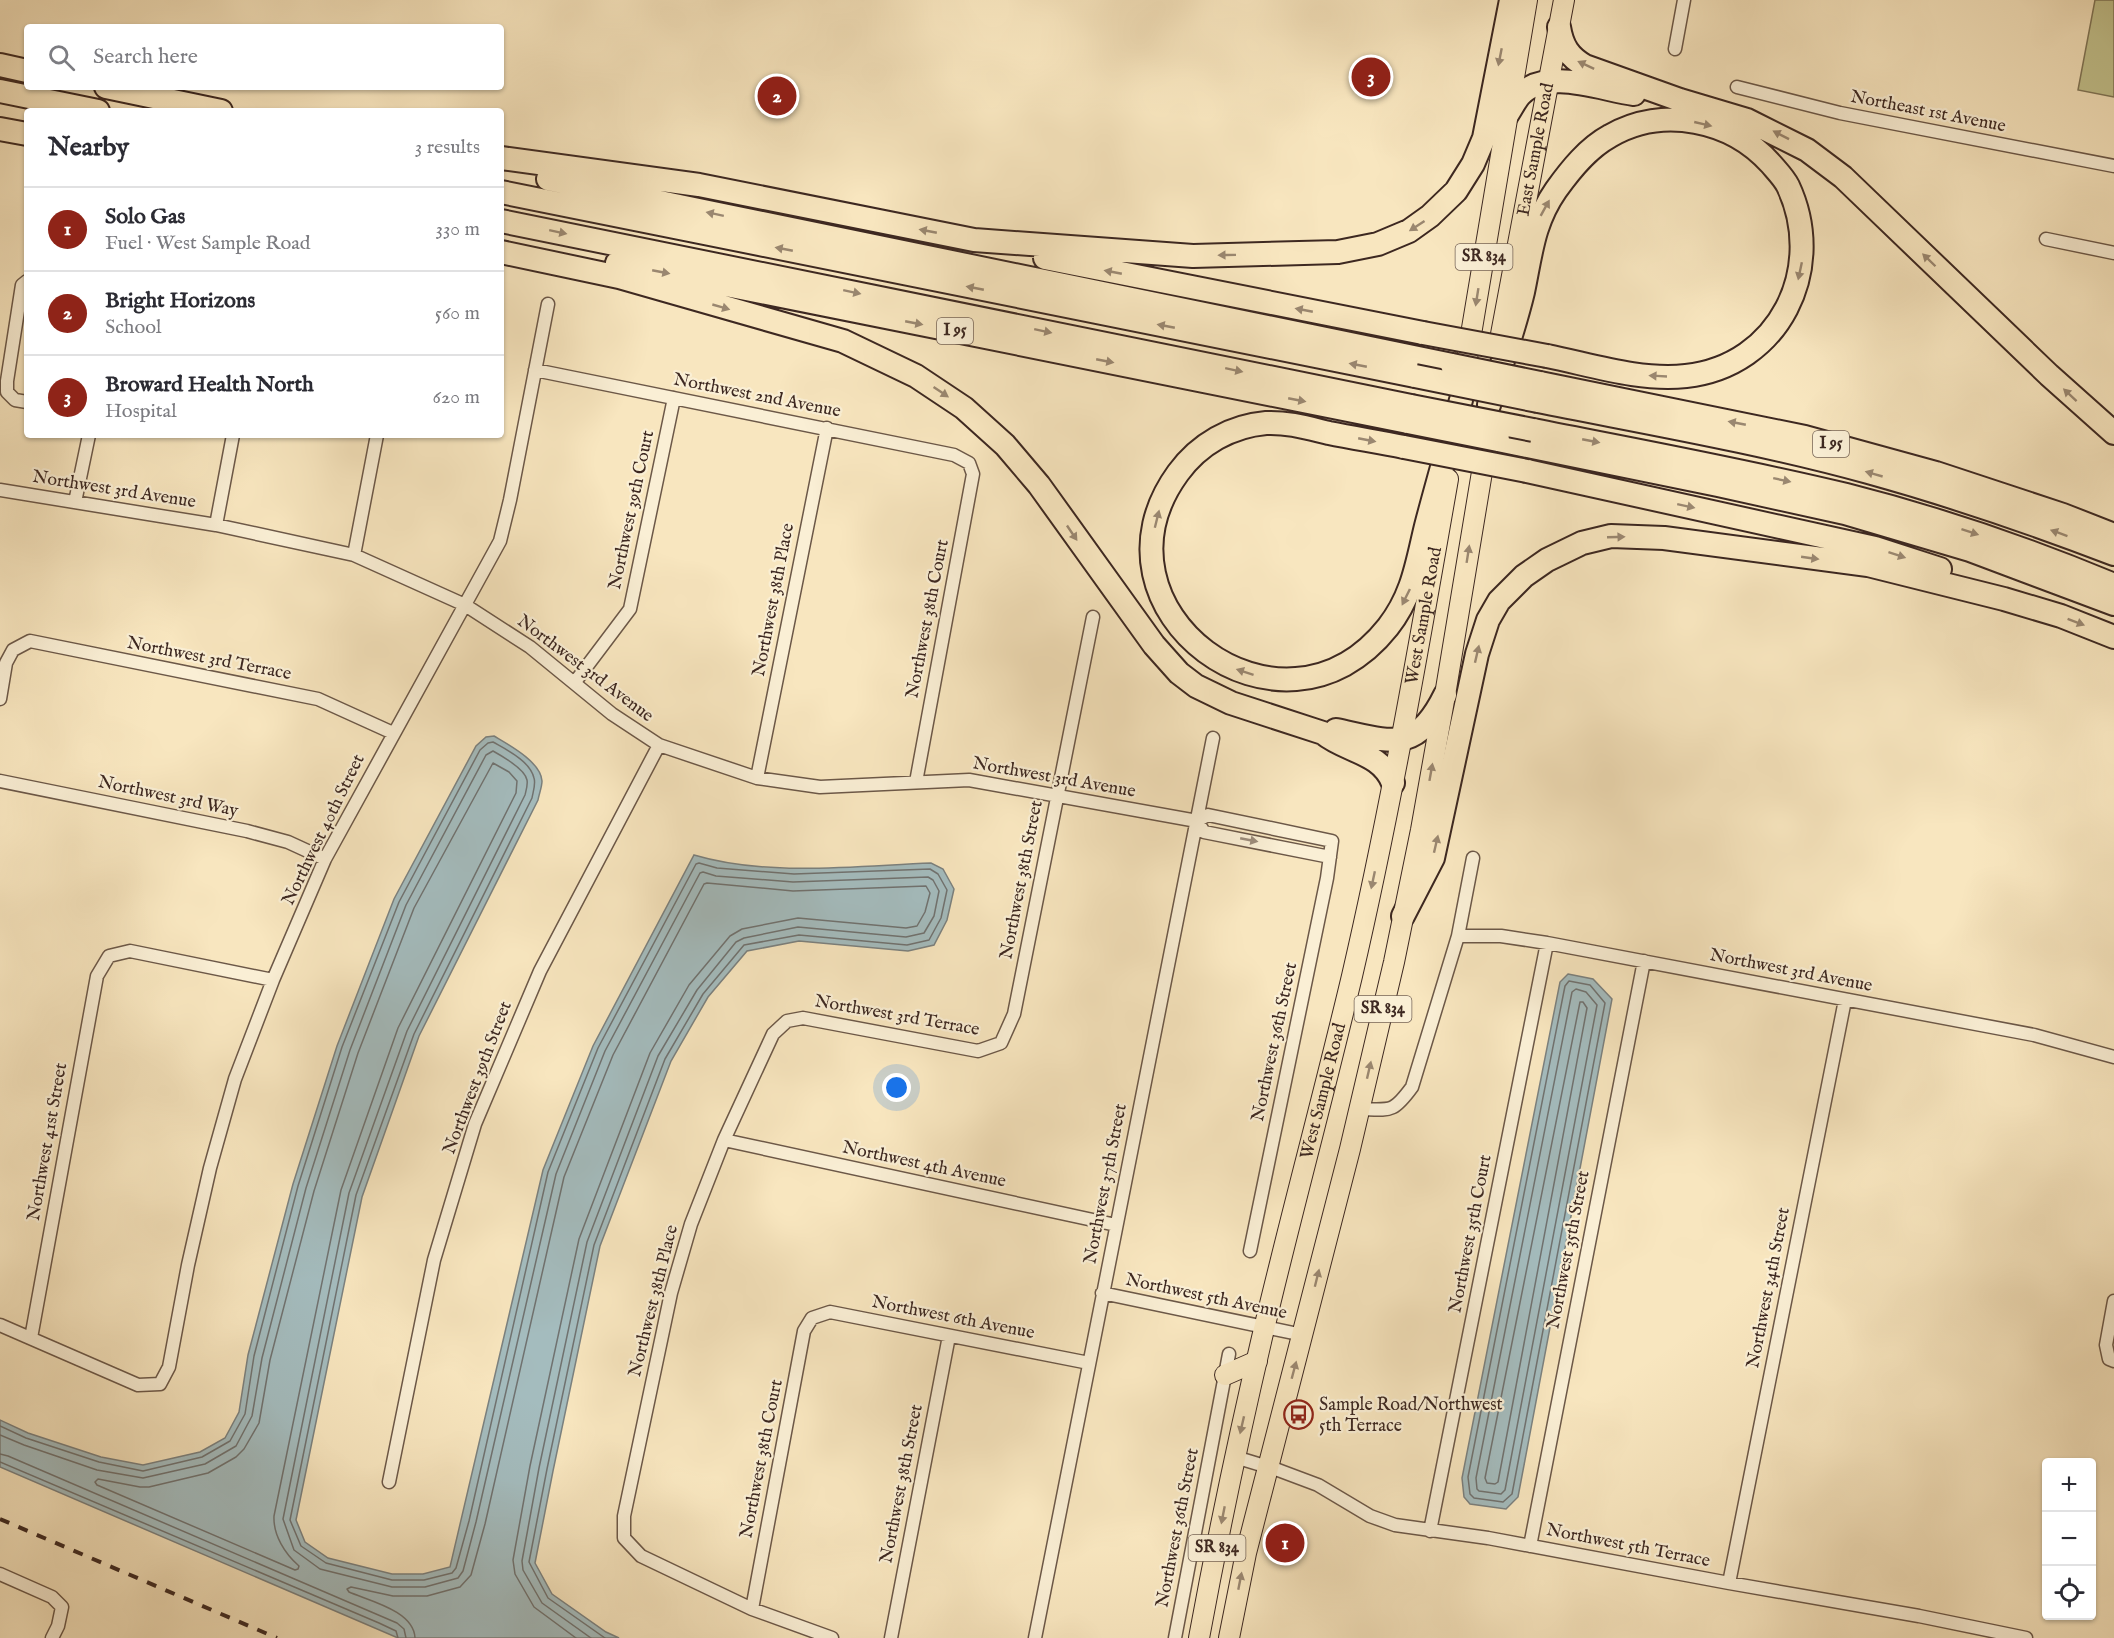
<!DOCTYPE html>
<html lang="en">
<head>
<meta charset="utf-8">
<style>
  :root { --surface:#fff; --page:#f2f2f3; --text:#2b2b33; --muted:#7c7c81; --line:#e1e1e2; --accent:#8f2418 }
  body { margin:0; font-family:"IM FELL English",serif; background:var(--page); color:var(--text) }
  .controls { position:absolute; right:18px; bottom:18px; display:grid; overflow:hidden; border-radius:6px; box-shadow:0 2px 4px #0004 }
  .controls button { width:54px; height:54px; display:grid; place-items:center; padding:0; border:0; border-bottom:2px solid var(--line); background:var(--surface); color:var(--text); font:30px sans-serif }
  .you { position:absolute; left:897px; top:1088px; width:21px; height:21px; margin:-15px; border:4px solid #fff; border-radius:50%; background:#1a73e8; box-shadow:0 0 0 9px #1a73e833 }
  .badge { display:grid; place-items:center; width:39px; height:39px; border-radius:50%; background:var(--accent); color:#fff; font-size:20px; font-weight:700 }
  .pin { position:absolute; translate:-50% -50%; border:3px solid #fff; box-shadow:0 2px 6px #0006 }
  .list { margin:0; padding:0; list-style:none }
  h2 { display:flex; justify-content:space-between; align-items:center; height:78px; margin:0; padding:0 24px; font-size:26px }
  h2 small { font-size:20px; font-weight:400; color:var(--muted) }
  .list li { display:grid; grid-template-columns:39px 1fr auto; gap:18px; align-items:center; box-sizing:border-box; height:84px; padding:0 24px; border-top:2px solid var(--line) }
  .list b { display:block; font-size:22px; white-space:nowrap }
  .list p { margin:0; font-size:20px; white-space:nowrap; color:var(--muted) }
  .list em { font-size:20px; font-style:normal; color:var(--muted) }
  .icon { flex:none; width:33px; height:33px; fill:none; stroke:currentColor; stroke-width:2; stroke-linecap:round; stroke-linejoin:round }
  .map { position:relative; flex:none; width:2114px; height:1638px; overflow:hidden }
  .search { position:absolute; background:var(--surface); box-shadow:0 2px 4px #0004; left:24px; top:24px; width:480px; height:66px; display:flex; align-items:center; gap:15px; box-sizing:border-box; padding:0 21px; border-radius:6px; color:var(--muted); font-size:22px }
  .panel { position:absolute; background:var(--surface); box-shadow:0 2px 4px #0004; left:24px; top:108px; width:480px; height:330px; border-radius:6px }
  .map>svg:first-child { display:block }
</style>
</head>
<body>
<div class="map">
<svg width="2114" height="1638" viewBox="0 0 2114 1638">
  <rect width="100%" height="100%" fill="#f8e6bf"/>
  <filter id="stains"><feTurbulence type="fractalNoise" baseFrequency=".00333" numOctaves="4"/><feColorMatrix values="0 0 0 0 .2 0 0 0 0 .09 0 0 0 0 .02 0 0 0 .5 -.17"/></filter>
  <radialGradient id="worn" r=".72"><stop offset=".6" stop-color="#630" stop-opacity="0"/><stop offset="1" stop-color="#630" stop-opacity=".3"/></radialGradient>
  <path fill="#c3c38e" stroke="#807658" stroke-width="1.5" d="M 2095,0 L 2114,0 L 2114,97 L 2078,90 Z"/>
  <path fill="#a4bcbe" stroke="#7b817f" stroke-width="1.5" d="M 494,736 C 509,745 541,762 542,781 C 542,787 539,794 538,800 L 419,1036 L 362,1197 L 296,1520 L 305,1542 L 328,1558 L 392,1574 L 423,1574 L 450,1567 L 543,1170 L 593,1046 L 694,855 C 768,877 855,866 931,863 L 943,869 L 954,889 L 947,920 L 934,945 L 908,951 L 799,941 L 747,951 L 708,997 L 671,1061 L 600,1246 L 553,1471 L 535,1563 L 552,1594 L 606,1632 L 619,1638 L 398,1638 L 0,1467 L 0,1420 L 28,1433 L 101,1457 L 143,1465 L 200,1452 L 225,1438 L 239,1412 L 248,1355 L 293,1184 L 337,1046 L 394,899 L 476,746 L 486,737 Z
    M 1568,974 L 1593,979 L 1612,999 L 1518,1497 L 1506,1509 L 1470,1504 L 1464,1497 L 1462,1478 L 1560,982 Z"/>
  <g fill="none" stroke-linecap="round" stroke-linejoin="round">
    <path stroke="#707270" stroke-width="1.5" d="M 493,763 L 509,772 L 517,781 L 516,793 L 398,1028 L 341,1190 L 274,1516 C 273,1535 285,1554 299,1566 L 298,1569 L 295,1570 L 97,1485 L 95,1482 L 98,1479 L 140,1487 L 149,1487 L 208,1473 L 236,1457 L 244,1449 L 259,1423 L 270,1360 L 314,1191 L 358,1053 L 414,908 Z
      M 1569,981 L 1590,985 L 1605,1003 L 1512,1494 L 1503,1502 L 1474,1498 L 1470,1494 L 1468,1477 L 1565,986 Z
      M 1576,989 L 1586,992 L 1597,1005 L 1505,1490 L 1501,1494 L 1479,1491 L 1477,1489 L 1476,1478 L 1572,992 Z
      M 1580,1002 L 1583,1002 L 1587,1008 L 1498,1482 L 1495,1484 L 1487,1483 L 1485,1478 Z
      M 0,1426 L 26,1438 L 99,1462 L 143,1471 L 202,1457 L 230,1441 L 245,1414 L 254,1356 L 298,1186 L 342,1047 L 399,902 L 480,750 L 488,743 L 493,742 C 507,750 530,761 534,778 C 536,784 533,792 532,798 L 414,1034 L 356,1195 L 290,1520 L 301,1546 L 326,1563 L 392,1580 L 424,1580 L 452,1573 L 456,1568 L 469,1521 L 548,1172 L 598,1048 L 696,864 L 699,863 L 717,868 L 794,874 L 930,869 L 938,874 L 947,890 L 941,918 L 929,940 L 907,945 L 799,935 L 744,945 L 703,994 L 665,1059 L 594,1245 L 547,1469 L 529,1562 L 548,1598 L 605,1638
      M 0,1435 L 24,1445 L 97,1470 L 143,1478 L 205,1464 L 236,1446 L 252,1416 L 262,1358 L 306,1188 L 350,1050 L 406,905 L 486,755 L 493,751 C 502,756 525,769 527,780 C 528,785 526,791 525,795 L 407,1031 L 349,1193 L 283,1519 L 294,1550 L 320,1569 L 392,1587 L 425,1587 L 458,1578 L 463,1571 L 476,1522 L 556,1174 L 605,1051 L 700,873 L 703,872 L 716,876 L 793,882 L 928,877 L 933,880 L 939,891 L 934,916 L 924,933 L 906,937 L 798,927 L 744,938 L 736,942 L 697,990 L 658,1056 L 587,1242 L 539,1468 L 522,1561 L 523,1570 L 542,1603 L 591,1638
      M 0,1454 L 8,1456 L 397,1623 L 404,1629 L 406,1638
      M 0,1462 L 379,1623 L 396,1631 L 398,1638
      M 415,1638 C 414,1611 370,1601 349,1592 L 347,1589 L 351,1587 L 393,1596 L 427,1596 L 460,1587 L 471,1575 L 485,1524 L 564,1177 L 613,1055 L 704,884 L 707,883 L 793,891 L 926,886 L 930,893 L 925,912 L 917,926 L 906,928 L 798,918 L 742,929 L 730,936 L 689,985 L 650,1053 L 579,1239 L 530,1466 L 513,1560 L 515,1574 L 534,1607 L 576,1638"/>
    <defs>
      <path id="street" d="M 1675,49 L 1684,0
        M 1737,87 L 1840,113 L 2114,166
        M 2046,239 L 2114,253
        M 27,281 L 22,285 L 7,381 L 7,392 L 15,400 L 27,402
        M 535,370 L 954,455 L 969,463 L 973,474 L 916,782
        M 0,490 L 216,525 L 354,555 L 465,605 L 530,647 L 612,714 L 659,745 L 757,778 L 820,787 L 969,780 L 1197,821 L 1208,815 L 1332,841 L 1327,878 L 1250,1251
        M 75,502 L 89,435
        M 216,525 L 233,435
        M 354,555 L 377,435
        M 575,682 L 630,609 L 674,398
        M 0,699 L 6,663 L 13,650 L 30,641 L 318,699 L 393,733
        M 757,778 L 827,428
        M 0,781 L 247,831 L 288,842 L 325,859
        M 1197,821 L 1204,832 L 1330,857
        M 1458,936 L 1501,936 L 1547,943 L 2034,1035 L 2114,1057
        M 1360,1109 C 1391,1110 1393,1113 1412,1087 L 1458,936 L 1473,858
        M 724,1140 L 1116,1225
        M 1102,1293 L 1303,1335
        M 2114,1301 L 2106,1345 L 2109,1359 L 2114,1361
        M 0,1325 L 138,1385 L 160,1384 L 169,1367 L 188,1265 L 210,1168 L 235,1079 L 273,980 L 325,859 L 500,541 L 510,500 L 548,304
        M 31,1338 L 97,976 L 109,956 L 130,951 L 273,980
        M 1235,1457 L 1278,1470 L 1318,1485 L 1370,1516 L 1395,1525 L 1488,1538 L 1729,1583 L 1919,1616 L 2026,1638
        M 389,1482 L 434,1260 L 475,1124 L 540,971 L 659,745
        M 1430,1531 L 1547,943
        M 1530,1546 L 1644,961
        M 0,1574 L 52,1597 L 62,1607 L 58,1626 L 52,1638
        M 1729,1583 L 1845,1000
        M 752,1609 L 804,1331 L 812,1318 L 830,1312 L 1089,1363
        M 832,1638 L 752,1609 L 641,1556 L 624,1538 L 624,1516 L 671,1293 L 691,1224 L 724,1140 L 773,1034 L 787,1021 L 803,1018 L 978,1051 L 1001,1043 L 1014,1014 L 1093,617
        M 891,1638 L 949,1336
        M 1035,1638 L 1213,738
        M 1175,1638 L 1229,1354"/>
      <g id="primary">
        <path id="s1" d="M 1498,350 L 1564,0"/>
        <path d="M 1463,382 L 1527,0"/>
        <path d="M 1225,1375 L 1257,1361"/>
        <path id="s2" d="M 1199,1638 C 1218,1535 1240,1431 1264,1329 C 1292,1211 1324,1094 1352,976 C 1390,812 1419,646 1448,479"/>
        <path d="M 1229,1638 L 1246,1553 L 1350,1149 L 1394,962 L 1421,830 L 1445,695 L 1483,466 L 1487,424"/>
      </g>
      <path id="highway" d="M 1559,27 C 1562,46 1569,57 1585,66 L 1680,100 L 1747,120 L 1807,150 L 1843,177 L 2049,375 L 2114,433
        M 0,65 L 27,71
        M 106,87 L 221,111
        M 0,91 L 98,111
        M 1507,115 C 1511,109 1515,101 1520,95 C 1547,67 1602,90 1634,94
        M 0,129 L 27,134
        M 501,158 L 699,185 L 974,240 L 1193,256 L 1338,252 L 1378,244 L 1409,231 L 1430,216 L 1456,191 L 1473,164 L 1484,138 L 1511,0
        M 548,179 L 1452,365
        M 501,192 L 1415,376
        M 501,221 L 1411,406
        M 501,252 L 619,277 L 843,341 L 916,376 L 964,408 L 1005,445 L 1039,485 L 1154,645 L 1179,673 L 1196,686 L 1231,703 L 1323,733 C 1346,752 1381,752 1393,783
        M 1045,258 L 1423,333
        M 617,263 L 1408,422
        M 1540,383 L 1805,437 L 1936,473 L 2063,515 L 2114,535
        M 1538,401 C 1648,423 1759,442 1868,472 C 1951,495 2033,523 2114,554
        M 1489,405 C 1500,368 1514,330 1523,292 C 1531,254 1533,223 1556,190 C 1571,169 1588,148 1610,136 C 1663,105 1732,120 1771,164 C 1777,171 1784,178 1788,186 C 1827,269 1779,366 1686,376 C 1639,381 1592,365 1547,356
        M 1533,430 C 1638,451 1743,470 1846,495 C 1937,518 2028,549 2114,585
        M 1498,440 L 1718,485 L 1845,513 L 1970,550 L 2114,604
        M 1404,447 C 1379,442 1354,438 1329,433 C 1308,428 1288,422 1266,423 C 1231,426 1199,444 1178,473 C 1079,609 1281,762 1388,627 C 1413,595 1417,563 1426,526 C 1437,484 1449,442 1461,400
        M 1527,471 L 1875,548 L 1940,569
        M 1336,730 C 1392,742 1416,754 1445,695
        M 1403,916 L 1433,858 L 1477,654 L 1488,620 L 1499,601 L 1524,576 L 1547,560 L 1582,543 L 1611,536 L 1664,538 L 1868,565 L 2004,599 L 2061,616 L 2114,637"/>
    </defs>
    <use href="#street" stroke="#6c5848" stroke-width="15"/>
    <use href="#primary" stroke="#3d2821" stroke-width="22"/>
    <use href="#highway" stroke="#3d2821" stroke-width="26"/>
    <use href="#street" stroke="#faefd5" stroke-width="12"/>
    <use href="#primary" stroke="#f8e6bf" stroke-width="20"/>
    <use href="#highway" stroke="#f8e6bf" stroke-width="22"/>
    <path stroke="#3d2821" stroke-width="4" stroke-dasharray="10 10" stroke-linecap="butt" d="M 0,1519 L 277,1638"/>
    <defs>
      <path id="highway-bridge" d="M 1423,333 L 1547,356
        M 1452,365 L 1540,383
        M 1415,376 L 1538,401
        M 1411,406 L 1533,430
        M 1408,422 L 1498,440
        M 1404,447 L 1527,471"/>
    </defs>
    <use href="#highway-bridge" stroke="#3d2821" stroke-width="26" stroke-linecap="butt"/>
    <use href="#highway-bridge" stroke="#f8e6bf" stroke-width="22"/>
  </g>
  <defs><path id="oneway-solid" d="M-6-.8H1V-3.2L6.5 0L1 3.2V.8H-6Z" transform="scale(1.5)"/></defs>
  <g fill="#9a8770">
    <use href="#oneway-solid" transform="translate(1500 57) rotate(101)"/>
    <use href="#oneway-solid" transform="translate(1586 65) rotate(-155)"/>
    <use href="#oneway-solid" transform="translate(1703 124) rotate(13)"/>
    <use href="#oneway-solid" transform="translate(1781 135) rotate(-153)"/>
    <use href="#oneway-solid" transform="translate(1545 208) rotate(-61)"/>
    <use href="#oneway-solid" transform="translate(715 214) rotate(-168)"/>
    <use href="#oneway-solid" transform="translate(1417 226) rotate(147)"/>
    <use href="#oneway-solid" transform="translate(928 231) rotate(-169)"/>
    <use href="#oneway-solid" transform="translate(558 232) rotate(12)"/>
    <use href="#oneway-solid" transform="translate(784 249) rotate(-169)"/>
    <use href="#oneway-solid" transform="translate(1227 255) rotate(179)"/>
    <use href="#oneway-solid" transform="translate(1929 260) rotate(-136)"/>
    <use href="#oneway-solid" transform="translate(1800 271) rotate(102)"/>
    <use href="#oneway-solid" transform="translate(661 272) rotate(11)"/>
    <use href="#oneway-solid" transform="translate(1113 272) rotate(-169)"/>
    <use href="#oneway-solid" transform="translate(975 288) rotate(-169)"/>
    <use href="#oneway-solid" transform="translate(852 292) rotate(12)"/>
    <use href="#oneway-solid" transform="translate(1477 297) rotate(99)"/>
    <use href="#oneway-solid" transform="translate(721 307) rotate(16)"/>
    <use href="#oneway-solid" transform="translate(1304 310) rotate(-169)"/>
    <use href="#oneway-solid" transform="translate(914 323) rotate(11)"/>
    <use href="#oneway-solid" transform="translate(1166 326) rotate(-169)"/>
    <use href="#oneway-solid" transform="translate(1043 331) rotate(12)"/>
    <use href="#oneway-solid" transform="translate(1105 361) rotate(11)"/>
    <use href="#oneway-solid" transform="translate(1358 365) rotate(-169)"/>
    <use href="#oneway-solid" transform="translate(1234 370) rotate(12)"/>
    <use href="#oneway-solid" transform="translate(1658 376) rotate(-177)"/>
    <use href="#oneway-solid" transform="translate(941 392) rotate(34)"/>
    <use href="#oneway-solid" transform="translate(2070 395) rotate(-137)"/>
    <use href="#oneway-solid" transform="translate(1297 400) rotate(11)"/>
    <use href="#oneway-solid" transform="translate(1737 423) rotate(-169)"/>
    <use href="#oneway-solid" transform="translate(1367 440) rotate(11)"/>
    <use href="#oneway-solid" transform="translate(1591 441) rotate(11)"/>
    <use href="#oneway-solid" transform="translate(1874 474) rotate(-164)"/>
    <use href="#oneway-solid" transform="translate(1782 480) rotate(12)"/>
    <use href="#oneway-solid" transform="translate(1686 506) rotate(12)"/>
    <use href="#oneway-solid" transform="translate(1157 519) rotate(-76)"/>
    <use href="#oneway-solid" transform="translate(1970 532) rotate(18)"/>
    <use href="#oneway-solid" transform="translate(1072 533) rotate(56)"/>
    <use href="#oneway-solid" transform="translate(2059 533) rotate(-160)"/>
    <use href="#oneway-solid" transform="translate(1616 537) rotate(-2)"/>
    <use href="#oneway-solid" transform="translate(1468 554) rotate(-81)"/>
    <use href="#oneway-solid" transform="translate(1897 555) rotate(18)"/>
    <use href="#oneway-solid" transform="translate(1810 558) rotate(8)"/>
    <use href="#oneway-solid" transform="translate(1406 597) rotate(116)"/>
    <use href="#oneway-solid" transform="translate(2076 622) rotate(21)"/>
    <use href="#oneway-solid" transform="translate(1477 654) rotate(-77)"/>
    <use href="#oneway-solid" transform="translate(1245 672) rotate(-162)"/>
    <use href="#oneway-solid" transform="translate(1431 772) rotate(-80)"/>
    <use href="#oneway-solid" transform="translate(1436 844) rotate(-77)"/>
    <use href="#oneway-solid" transform="translate(1373 880) rotate(102)"/>
    <use href="#oneway-solid" transform="translate(1369 1070) rotate(-77)"/>
    <use href="#oneway-solid" transform="translate(1317 1278) rotate(-76)"/>
    <use href="#oneway-solid" transform="translate(1294 1370) rotate(-75)"/>
    <use href="#oneway-solid" transform="translate(1242 1425) rotate(103)"/>
    <use href="#oneway-solid" transform="translate(1223 1515) rotate(101)"/>
    <use href="#oneway-solid" transform="translate(1240 1581) rotate(-79)"/>
  </g>
  <use fill="#9c8c7b" href="#oneway-solid" transform="translate(1249 840) rotate(11)"/>
  <defs>
    <symbol id="bus-ring" viewBox="-11 -11 22 22"><circle r="9.5" fill="#faefd5" stroke="#8f2418" stroke-width="1.5"/><path d="M-5-6H5V4H4V6H2V4H-2V6H-4V4H-5ZM-3.5-4V0h7V-4ZM-3.5 1.2v1.5H-2V1.2ZM2 1.2v1.5H3.5V1.2Z" fill="#8f2418"/></symbol>
  </defs>
  <g fill-rule="evenodd">
    <use href="#bus-ring" x="1282" y="1398" width="33" height="33"/>
  </g>
  <g text-anchor="middle" dominant-baseline="central" stroke-width="4.5" stroke-linejoin="round" paint-order="stroke">
    <g fill="#faefd5" stroke="#766457" stroke-width="1.5">
      <rect x="1455.5" y="244" width="57" height="26" rx="4.5"/>
      <rect x="937" y="318" width="36" height="26" rx="4.5"/>
      <rect x="1813" y="431" width="36" height="26" rx="4.5"/>
      <rect x="1354.5" y="996" width="57" height="26" rx="4.5"/>
      <rect x="1188.5" y="1535" width="57" height="26" rx="4.5"/>
    </g>
    <g font-size="16" font-weight="bold" fill="#3d2821">
      <text x="1484" y="257">SR 834</text>
      <text x="955" y="331">I 95</text>
      <text x="1831" y="444">I 95</text>
      <text x="1383" y="1009">SR 834</text>
      <text x="1217" y="1548">SR 834</text>
    </g>
    <g font-size="18" fill="#3d2821" stroke="#faefd5">
      <text transform="translate(1928 112) rotate(11)">Northeast 1st Avenue</text>
      <text stroke="none"><textPath href="#s1" startOffset="204">East Sample Road</textPath></text>
      <text transform="translate(757 396) rotate(11)">Northwest 2nd Avenue</text>
      <text transform="translate(114 490) rotate(9)">Northwest 3rd Avenue</text>
      <text transform="translate(632 510) rotate(-78)">Northwest 39th Court</text>
      <text transform="translate(774 600) rotate(-79)">Northwest 38th Place</text>
      <text stroke="none"><textPath href="#s2" startOffset="1047">West Sample Road</textPath></text>
      <text transform="translate(928 619) rotate(-79)">Northwest 38th Court</text>
      <text transform="translate(209 659) rotate(11)">Northwest 3rd Terrace</text>
      <text transform="translate(585 669) rotate(37)">Northwest 3rd Avenue</text>
      <text transform="translate(1054 778) rotate(10)">Northwest 3rd Avenue</text>
      <text transform="translate(168 797) rotate(12)">Northwest 3rd Way</text>
      <text transform="translate(324 830) rotate(-64)">Northwest 40th Street</text>
      <text transform="translate(1022 880) rotate(-79)">Northwest 38th Street</text>
      <text transform="translate(1791 971) rotate(11)">Northwest 3rd Avenue</text>
      <text transform="translate(897 1016) rotate(10)">Northwest 3rd Terrace</text>
      <text transform="translate(1275 1042) rotate(-78)">Northwest 36th Street</text>
      <text transform="translate(478 1078) rotate(-69)">Northwest 39th Street</text>
      <text stroke="none"><textPath href="#s2" startOffset="561">West Sample Road</textPath></text>
      <text transform="translate(48 1142) rotate(-80)">Northwest 41st Street</text>
      <text transform="translate(924 1165) rotate(12)">Northwest 4th Avenue</text>
      <text transform="translate(1106 1184) rotate(-79)">Northwest 37th Street</text>
      <text transform="translate(1471 1234) rotate(-79)">Northwest 35th Court</text>
      <text transform="translate(1569 1250) rotate(-79)">Northwest 35th Street</text>
      <text transform="translate(1769 1288) rotate(-79)">Northwest 34th Street</text>
      <text transform="translate(1206 1297) rotate(12)">Northwest 5th Avenue</text>
      <text transform="translate(654 1301) rotate(-76)">Northwest 38th Place</text>
      <text transform="translate(953 1318) rotate(11)">Northwest 6th Avenue</text>
      <text transform="translate(762 1459) rotate(-79)">Northwest 38th Court</text>
      <text transform="translate(902 1484) rotate(-79)">Northwest 38th Street</text>
      <text transform="translate(1178 1528) rotate(-79)">Northwest 36th Street</text>
      <text transform="translate(1628 1546) rotate(11)">Northwest 5th Terrace</text>
    </g>
    <g font-size="18" fill="#3d2821" stroke="#faefd5" text-anchor="start">
      <text x="1319" y="1405">Sample Road/Northwest<tspan x="1319" dy="21">5th Terrace</tspan></text>
    </g>
  </g>
  <rect width="100%" height="100%" filter="url(#stains)"/>
  <rect width="100%" height="100%" fill="url(#worn)"/>
</svg>
<div class="controls">
<button>+</button>
<button>−</button>
<button><svg class="icon" aria-label="locate" viewBox="0 0 24 24"><circle cx="12" cy="12" r="6"/><path d="M12 2v4M12 18v4M2 12h4M18 12h4"/></svg></button>
</div>
<div class="you"></div>
<div class="pin badge" style="left:1285px;top:1543px">1</div>
<div class="pin badge" style="left:777px;top:96px">2</div>
<div class="pin badge" style="left:1371px;top:77px">3</div>
<div class="search"><svg class="icon" aria-label="search" viewBox="0 0 24 24"><circle cx="10" cy="10" r="6"/><path d="M15 15l6 6"/></svg>Search here</div>
<section class="panel">
<h2>Nearby<small>3 results</small></h2>
<ul class="list">
<li><span class="badge">1</span><div><b>Solo Gas</b><p>Fuel · West Sample Road</p></div><em>330 m</em></li>
<li><span class="badge">2</span><div><b>Bright Horizons</b><p>School</p></div><em>560 m</em></li>
<li><span class="badge">3</span><div><b>Broward Health North</b><p>Hospital</p></div><em>620 m</em></li>
</ul>
</section>
</div>
</body>
</html>
